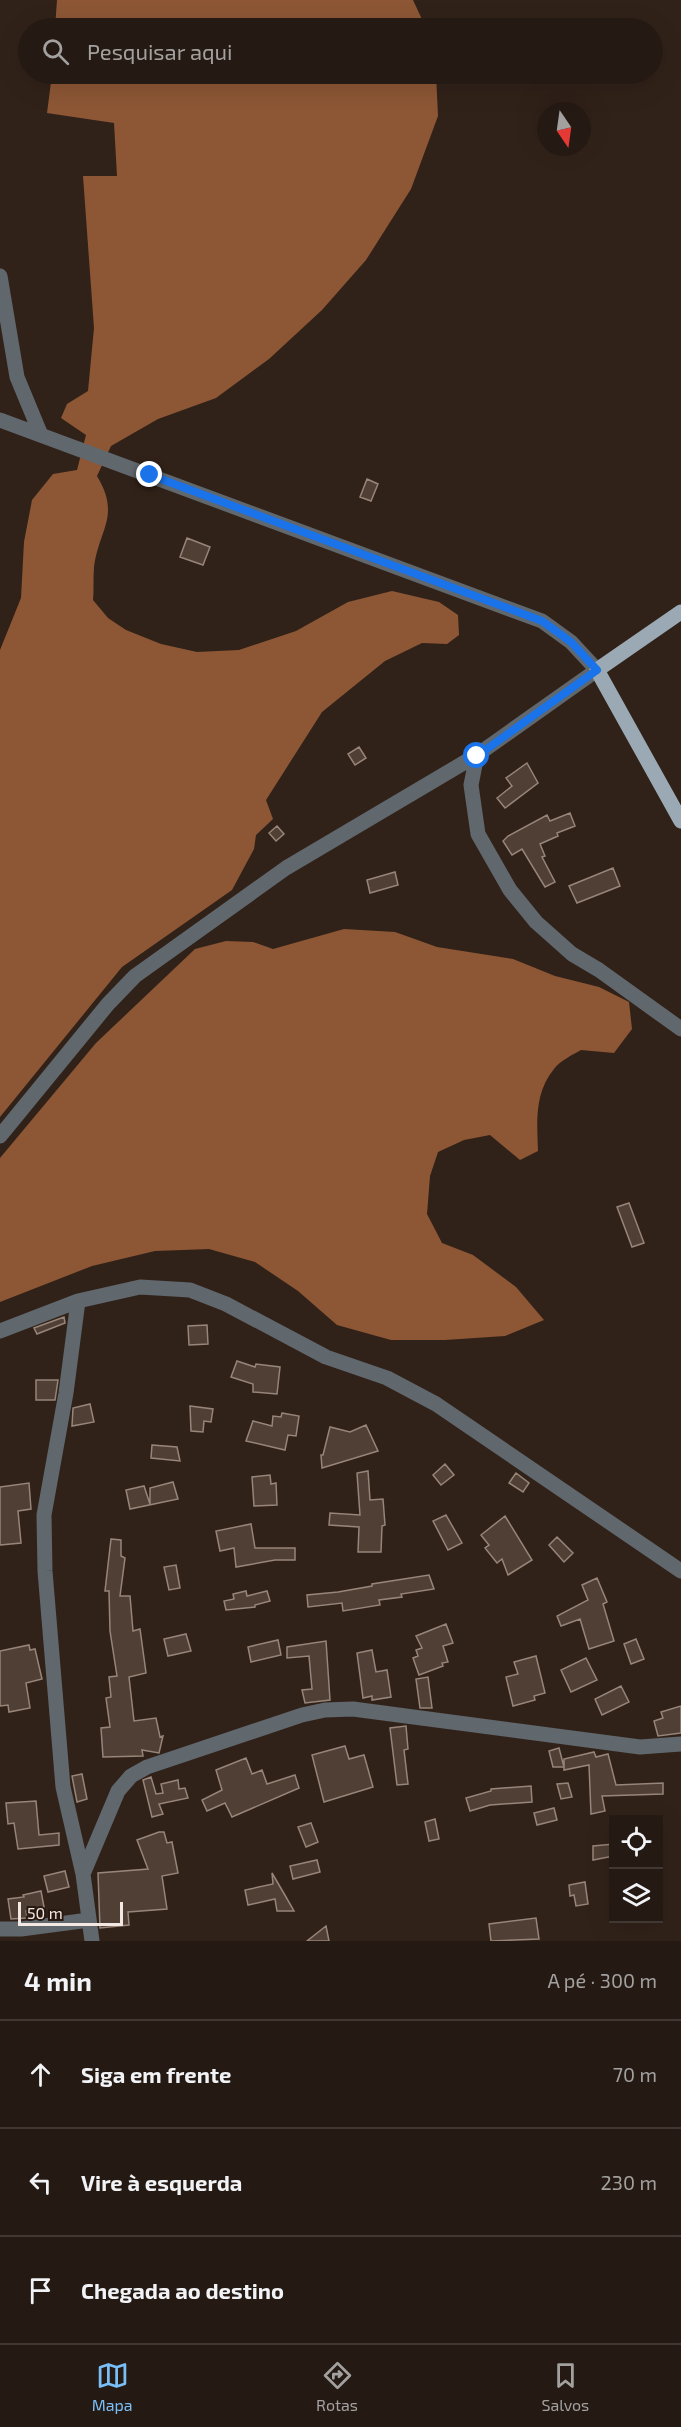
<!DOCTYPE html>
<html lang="pt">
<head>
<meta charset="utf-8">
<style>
  :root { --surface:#251a13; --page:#312721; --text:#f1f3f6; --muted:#a3a1a0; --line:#423833; --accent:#7abef8 }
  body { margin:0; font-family:"Exo 2",sans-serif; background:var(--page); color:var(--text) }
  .controls { position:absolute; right:18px; bottom:18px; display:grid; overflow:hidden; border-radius:0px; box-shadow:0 6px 24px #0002 }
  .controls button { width:54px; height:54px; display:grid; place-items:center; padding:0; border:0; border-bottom:2px solid var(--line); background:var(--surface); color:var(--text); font:30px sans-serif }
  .compass { position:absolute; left:537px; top:102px; width:54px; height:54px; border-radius:50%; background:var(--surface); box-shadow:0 6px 24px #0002; rotate:167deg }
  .scale { position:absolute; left:18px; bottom:15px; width:105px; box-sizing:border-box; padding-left:6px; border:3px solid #f3e8e2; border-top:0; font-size:16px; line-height:21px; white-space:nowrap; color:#f3e8e2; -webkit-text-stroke:4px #271810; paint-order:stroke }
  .stop { position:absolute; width:18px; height:18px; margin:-14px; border:4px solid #1a73e8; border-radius:50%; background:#fff }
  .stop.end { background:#1a73e8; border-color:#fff; box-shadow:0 2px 6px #0008 }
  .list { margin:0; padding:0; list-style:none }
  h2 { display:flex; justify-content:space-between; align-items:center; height:78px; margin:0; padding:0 24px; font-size:26px }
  h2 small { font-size:20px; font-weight:400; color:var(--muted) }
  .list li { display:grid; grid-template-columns:39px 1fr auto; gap:18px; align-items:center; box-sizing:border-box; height:108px; padding:0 24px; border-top:2px solid var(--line) }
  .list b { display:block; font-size:22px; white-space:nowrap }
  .list em { font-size:20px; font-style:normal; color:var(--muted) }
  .icon { flex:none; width:33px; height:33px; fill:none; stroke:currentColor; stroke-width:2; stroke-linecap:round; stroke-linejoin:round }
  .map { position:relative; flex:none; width:681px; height:1941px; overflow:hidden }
  .search { position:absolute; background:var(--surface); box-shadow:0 6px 24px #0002; left:18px; right:18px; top:18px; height:66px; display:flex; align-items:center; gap:15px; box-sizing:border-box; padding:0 21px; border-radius:33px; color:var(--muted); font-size:22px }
  .sheet { height:402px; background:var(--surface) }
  nav { display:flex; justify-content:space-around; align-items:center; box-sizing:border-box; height:84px; border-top:2px solid var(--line); background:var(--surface); font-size:16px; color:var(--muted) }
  nav a { display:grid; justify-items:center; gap:3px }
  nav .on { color:var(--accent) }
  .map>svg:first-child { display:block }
</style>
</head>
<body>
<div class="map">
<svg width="681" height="1941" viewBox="0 0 681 1941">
  <rect width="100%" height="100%" fill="#312219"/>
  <path fill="#8d5735" d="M 57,0 L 413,0 L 426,28 L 55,28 Z
    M 52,74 L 436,74 L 438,116 L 411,189 L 366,260 L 322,310 L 269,359 L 216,398 L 158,419 L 111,446 L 97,476 C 121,516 99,529 94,567 C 93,578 94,590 93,600 L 108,618 L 126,630 L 161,644 L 197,652 L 239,650 L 296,631 L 348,602 L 392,591 L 439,602 L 458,615 L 459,635 L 447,644 L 422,643 L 385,661 L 322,712 L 266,800 L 273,819 L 256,835 L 254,849 L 232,890 L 122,967 L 0,1117 L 0,650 L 21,598 L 24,542 L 32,500 L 53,474 L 77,470 L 86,435 L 61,418 L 67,404 L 88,391 L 94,328 L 83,176 L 117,176 L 114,123 L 47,113 Z
    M 344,929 L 395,932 L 437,947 L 513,959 L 555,976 L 599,987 L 629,1002 L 632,1029 L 614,1053 L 581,1050 C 572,1055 560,1061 554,1069 C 534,1093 537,1123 538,1151 L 520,1160 L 490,1135 L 464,1140 L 438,1152 L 430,1176 L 427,1214 L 442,1243 L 473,1255 L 516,1287 L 544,1320 L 505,1336 L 445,1340 L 391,1340 L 337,1325 L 298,1291 L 255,1262 L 209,1249 L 155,1251 L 92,1266 L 0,1302 L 0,1158 L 96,1043 L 195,949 L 226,941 L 253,942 L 273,949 Z"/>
  <path fill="#4f3f35" stroke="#988579" stroke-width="1.5" d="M 367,479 L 378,484 L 371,501 L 360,497 Z
    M 187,538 L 210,547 L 203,565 L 180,557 Z
    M 359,747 L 366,758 L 355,765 L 348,754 Z
    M 527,763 L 538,783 L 505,808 L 497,798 L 512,786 L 506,778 Z
    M 570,813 L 575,826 L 557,833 L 558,836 L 540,844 L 545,856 L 542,857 L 555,882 L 545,887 L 522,849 L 512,855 L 503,841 L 508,836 L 547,815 L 550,821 Z
    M 277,826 L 284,834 L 276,841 L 269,833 Z
    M 613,868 L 620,886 L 577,903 L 569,886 Z
    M 395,872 L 398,885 L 370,893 L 367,880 Z
    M 629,1203 L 644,1243 L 632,1247 L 617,1207 Z
    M 64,1317 L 65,1323 L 37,1334 L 34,1328 Z
    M 207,1325 L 208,1344 L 189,1345 L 188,1326 Z
    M 237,1361 L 255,1367 L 256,1364 L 280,1367 L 277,1394 L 253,1392 L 253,1384 L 231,1377 Z
    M 36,1380 L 58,1380 L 55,1400 L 36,1400 Z
    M 90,1404 L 94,1422 L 72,1426 L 73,1408 Z
    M 190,1406 L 213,1409 L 211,1422 L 204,1421 L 203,1432 L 191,1431 Z
    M 282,1413 L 299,1416 L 296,1436 L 288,1435 L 285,1450 L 246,1441 L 253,1421 L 272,1426 L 273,1416 L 281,1417 Z
    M 366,1425 L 378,1451 L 322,1468 L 321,1455 L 323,1455 L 330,1427 L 350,1432 Z
    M 152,1445 L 177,1447 L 180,1461 L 151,1458 Z
    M 445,1464 L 454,1475 L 441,1485 L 433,1475 Z
    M 368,1471 L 370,1500 L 383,1499 L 385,1525 L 382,1526 L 381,1552 L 358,1552 L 359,1527 L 329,1525 L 330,1513 L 360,1515 L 357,1473 Z
    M 516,1473 L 529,1483 L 523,1492 L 509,1483 Z
    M 270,1475 L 271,1484 L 276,1483 L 277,1505 L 254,1506 L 252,1477 Z
    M 173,1482 L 178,1499 L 130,1509 L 126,1490 L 144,1486 L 150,1504 L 150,1488 Z
    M 29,1483 L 31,1509 L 18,1511 L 21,1543 L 0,1545 L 0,1487 Z
    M 446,1515 L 462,1543 L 448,1550 L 433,1521 Z
    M 505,1516 L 532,1560 L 508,1575 L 502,1559 L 497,1563 L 485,1548 L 489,1545 L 481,1535 Z
    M 251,1524 L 255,1548 L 295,1548 L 295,1560 L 275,1560 L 236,1567 L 234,1548 L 220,1551 L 216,1531 Z
    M 557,1537 L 573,1553 L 564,1562 L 549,1545 Z
    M 111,1539 L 121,1540 L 121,1556 L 125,1558 L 120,1596 L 130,1596 L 133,1631 L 140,1629 L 146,1673 L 129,1677 L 134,1721 L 156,1718 L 160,1737 L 163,1736 L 159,1753 L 142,1750 L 143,1756 L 103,1757 L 101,1728 L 110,1727 L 106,1698 L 111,1697 L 109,1677 L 117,1676 L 110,1631 L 109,1591 L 105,1591 Z
    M 176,1565 L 180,1588 L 169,1590 L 164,1567 Z
    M 429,1575 L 434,1589 L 401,1594 L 402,1597 L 379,1600 L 380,1605 L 343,1611 L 342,1603 L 308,1607 L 307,1595 L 338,1592 L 372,1586 L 372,1584 Z
    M 597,1578 L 607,1602 L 603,1604 L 614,1641 L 589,1649 L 580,1619 L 561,1626 L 557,1616 L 588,1600 L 582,1585 Z
    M 246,1591 L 247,1596 L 267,1591 L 270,1601 L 255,1605 L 255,1607 L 226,1610 L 224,1601 L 234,1599 L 233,1594 Z
    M 446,1624 L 453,1643 L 443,1646 L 448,1662 L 442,1663 L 443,1666 L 419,1675 L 413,1658 L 418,1656 L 416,1650 L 422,1648 L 416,1636 Z
    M 186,1634 L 191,1651 L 168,1656 L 164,1639 Z
    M 636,1639 L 644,1659 L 631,1664 L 624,1644 Z
    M 278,1640 L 281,1655 L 251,1662 L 248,1647 Z
    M 326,1641 L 330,1700 L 305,1703 L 302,1690 L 312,1689 L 309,1656 L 287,1658 L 287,1647 Z
    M 29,1645 L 30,1650 L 35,1649 L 42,1679 L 26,1683 L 30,1708 L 9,1712 L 8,1705 L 0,1706 L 0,1651 Z
    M 372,1650 L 376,1672 L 387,1670 L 391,1697 L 372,1700 L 372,1696 L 363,1698 L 357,1653 Z
    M 536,1656 L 545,1693 L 534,1696 L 535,1700 L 513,1706 L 506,1677 L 518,1674 L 514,1662 Z
    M 586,1658 L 597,1680 L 571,1692 L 561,1670 Z
    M 428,1677 L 432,1708 L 420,1708 L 416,1679 Z
    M 621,1686 L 629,1702 L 602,1715 L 595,1699 Z
    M 681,1706 L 681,1733 L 658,1736 L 654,1721 L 663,1718 L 661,1712 Z
    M 406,1726 L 408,1749 L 404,1750 L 408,1784 L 397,1785 L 390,1728 Z
    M 345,1746 L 349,1759 L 364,1755 L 373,1787 L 324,1802 L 312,1755 Z
    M 559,1748 L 564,1767 L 553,1767 L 549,1751 Z
    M 594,1752 L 596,1757 L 608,1754 L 616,1785 L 663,1783 L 663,1794 L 602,1796 L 605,1811 L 591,1814 L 589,1765 L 564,1770 L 564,1759 Z
    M 246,1758 L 252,1774 L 262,1770 L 267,1784 L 295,1775 L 299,1788 L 232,1817 L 225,1803 L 207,1811 L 202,1800 L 222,1790 L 216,1770 Z
    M 82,1774 L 87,1799 L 77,1802 L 72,1776 Z
    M 151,1777 L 156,1794 L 163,1793 L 161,1784 L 178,1780 L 179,1789 L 185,1788 L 188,1798 L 159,1804 L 163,1814 L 152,1817 L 143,1780 Z
    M 568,1783 L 572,1797 L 561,1799 L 557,1784 Z
    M 531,1786 L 532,1802 L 490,1805 L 470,1811 L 466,1798 L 491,1791 L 491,1789 Z
    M 36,1801 L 39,1835 L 59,1833 L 59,1845 L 18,1849 L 14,1823 L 8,1824 L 6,1803 Z
    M 554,1808 L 557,1820 L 537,1825 L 534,1813 Z
    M 435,1819 L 439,1839 L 429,1841 L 425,1822 Z
    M 311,1823 L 318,1842 L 306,1847 L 298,1827 Z
    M 159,1832 L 164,1832 L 167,1843 L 172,1842 L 178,1873 L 162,1876 L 167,1909 L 128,1912 L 129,1925 L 100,1928 L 98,1873 L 148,1869 L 137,1840 Z
    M 614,1844 L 614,1856 L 593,1860 L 593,1846 Z
    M 317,1860 L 320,1872 L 293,1879 L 290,1866 Z
    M 65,1871 L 69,1887 L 48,1892 L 44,1876 Z
    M 272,1873 L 286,1897 L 294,1911 L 277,1911 L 275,1899 L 248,1905 L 245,1890 L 273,1884 Z
    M 585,1882 L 588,1904 L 576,1906 L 574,1895 L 570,1896 L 569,1885 Z
    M 41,1891 L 44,1907 L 26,1911 L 27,1918 L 11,1919 L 8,1899 L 24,1897 L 23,1895 Z
    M 536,1918 L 539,1939 L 491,1941 L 489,1924 Z
    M 326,1926 L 329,1941 L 307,1941 Z"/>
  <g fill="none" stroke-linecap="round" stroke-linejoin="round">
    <path stroke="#60676d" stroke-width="15" d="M 0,276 L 17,377 L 41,435
      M 0,420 L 542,621 L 571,642 L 597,670 L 477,755 L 286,868 L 135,976 L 108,1004 L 0,1136
      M 477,755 L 471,785 L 478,834 L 510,890 L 536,922 L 572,954 L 599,970 L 681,1029
      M 78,1301 L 66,1393 L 44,1515 L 45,1571 L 63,1787 L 83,1874 L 92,1941
      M 0,1331 L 78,1301 L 140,1287 L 190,1290 L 226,1304 L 326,1357 L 387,1378 L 436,1404 L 681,1571
      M 83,1874 L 118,1791 L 131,1776 L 147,1767 L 302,1715 L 325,1710 L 353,1709 L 640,1747 L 681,1744
      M 0,1929 L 21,1929 L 89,1920"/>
    <path stroke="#9ba9b5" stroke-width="15" d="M 681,612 L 597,670 L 681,821"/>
  </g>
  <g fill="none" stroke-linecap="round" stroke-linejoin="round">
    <path stroke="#1a73e8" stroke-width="8" d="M 150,475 L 542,621 L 571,642 L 597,670 L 477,756"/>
  </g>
</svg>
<div class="controls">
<button><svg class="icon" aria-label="locate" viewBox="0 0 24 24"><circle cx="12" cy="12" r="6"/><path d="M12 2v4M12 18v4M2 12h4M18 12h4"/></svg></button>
<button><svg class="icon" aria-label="layers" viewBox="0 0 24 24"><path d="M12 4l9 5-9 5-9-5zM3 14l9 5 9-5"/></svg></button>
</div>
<svg class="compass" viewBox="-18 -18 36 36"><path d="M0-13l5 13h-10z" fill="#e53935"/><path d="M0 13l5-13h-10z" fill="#a3a1a0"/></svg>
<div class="scale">50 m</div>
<div class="stop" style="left:477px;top:756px"></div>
<div class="stop end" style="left:150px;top:475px"></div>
<div class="search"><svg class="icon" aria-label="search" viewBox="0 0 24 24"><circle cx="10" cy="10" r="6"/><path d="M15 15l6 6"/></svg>Pesquisar aqui</div>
</div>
<section class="sheet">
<h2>4 min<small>A pé · 300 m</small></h2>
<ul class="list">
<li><svg class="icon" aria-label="ahead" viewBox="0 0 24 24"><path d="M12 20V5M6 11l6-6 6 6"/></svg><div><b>Siga em frente</b></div><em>70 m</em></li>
<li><svg class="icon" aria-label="left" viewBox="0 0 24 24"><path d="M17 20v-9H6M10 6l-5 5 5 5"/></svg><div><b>Vire à esquerda</b></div><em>230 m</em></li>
<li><svg class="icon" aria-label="arrive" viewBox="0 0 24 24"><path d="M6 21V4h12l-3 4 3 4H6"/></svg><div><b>Chegada ao destino</b></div></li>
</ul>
</section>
<nav>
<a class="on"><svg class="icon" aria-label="map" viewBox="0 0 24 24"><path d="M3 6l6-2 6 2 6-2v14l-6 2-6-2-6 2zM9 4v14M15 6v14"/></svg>Mapa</a>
<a><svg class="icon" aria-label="directions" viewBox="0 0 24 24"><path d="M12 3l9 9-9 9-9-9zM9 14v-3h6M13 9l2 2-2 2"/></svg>Rotas</a>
<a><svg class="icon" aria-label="saved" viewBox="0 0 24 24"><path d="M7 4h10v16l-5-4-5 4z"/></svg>Salvos</a>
</nav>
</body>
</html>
